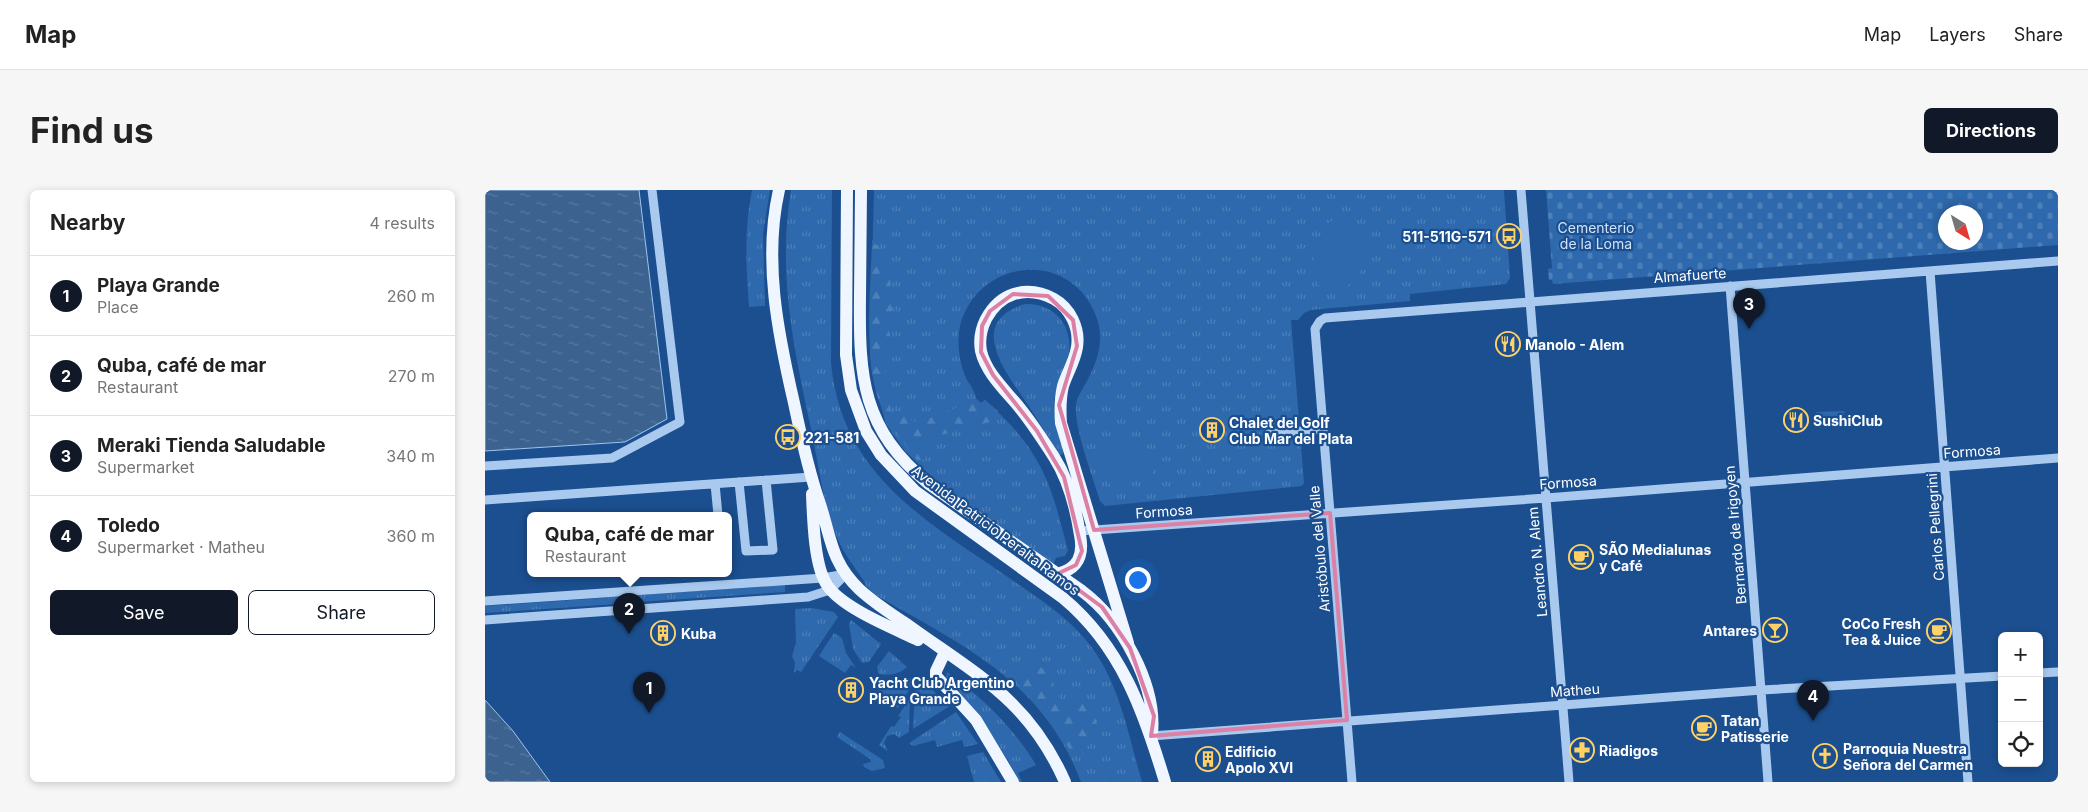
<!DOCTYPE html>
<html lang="en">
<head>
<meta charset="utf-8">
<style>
  :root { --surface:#fff; --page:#f6f6f6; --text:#222; --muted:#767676; --line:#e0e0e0; --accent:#111827 }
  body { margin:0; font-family:Inter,sans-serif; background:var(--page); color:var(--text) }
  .controls { position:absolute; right:15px; bottom:15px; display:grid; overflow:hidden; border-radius:8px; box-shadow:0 2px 8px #0003 }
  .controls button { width:45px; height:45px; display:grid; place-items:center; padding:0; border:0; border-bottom:1px solid var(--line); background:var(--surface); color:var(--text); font:25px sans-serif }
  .compass { position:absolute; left:1453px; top:15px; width:45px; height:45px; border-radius:50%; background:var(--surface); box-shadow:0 2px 8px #0003; rotate:143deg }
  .you { position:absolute; left:652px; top:389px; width:18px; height:18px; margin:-12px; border:4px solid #fff; border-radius:50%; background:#1a73e8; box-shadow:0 0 0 8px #1a73e833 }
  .badge { display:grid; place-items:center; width:32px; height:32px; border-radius:50%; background:var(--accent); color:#fff; font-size:16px; font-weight:700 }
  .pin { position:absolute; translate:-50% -41px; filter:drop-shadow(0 1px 2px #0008) }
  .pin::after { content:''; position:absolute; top:26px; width:18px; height:15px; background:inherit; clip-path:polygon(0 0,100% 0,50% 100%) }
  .popup { position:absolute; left:42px; top:322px; width:205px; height:65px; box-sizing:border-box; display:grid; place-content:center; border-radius:8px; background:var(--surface); filter:drop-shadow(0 1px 4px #0005); font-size:16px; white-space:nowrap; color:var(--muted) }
  .popup b { font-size:19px; color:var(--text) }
  .popup::after { content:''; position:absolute; left:50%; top:100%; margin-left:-10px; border:10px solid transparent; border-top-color:var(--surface) }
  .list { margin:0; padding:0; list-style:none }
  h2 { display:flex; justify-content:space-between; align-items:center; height:65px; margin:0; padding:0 20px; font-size:21px }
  h2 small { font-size:16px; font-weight:400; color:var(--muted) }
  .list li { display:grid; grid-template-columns:32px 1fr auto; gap:15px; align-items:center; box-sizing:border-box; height:80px; padding:0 20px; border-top:1px solid var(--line) }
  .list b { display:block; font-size:19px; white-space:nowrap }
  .list p { margin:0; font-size:16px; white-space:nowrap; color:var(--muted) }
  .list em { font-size:16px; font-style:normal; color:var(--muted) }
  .actions { display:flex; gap:10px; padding:15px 20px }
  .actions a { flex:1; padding:11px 0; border:1px solid var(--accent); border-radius:8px; text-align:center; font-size:18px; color:var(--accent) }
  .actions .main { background:var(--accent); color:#fff }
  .icon { flex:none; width:28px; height:28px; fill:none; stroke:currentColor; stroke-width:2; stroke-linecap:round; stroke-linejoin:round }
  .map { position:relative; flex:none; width:1573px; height:592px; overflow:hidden; border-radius:8px }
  header { display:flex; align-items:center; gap:30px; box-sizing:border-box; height:70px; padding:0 25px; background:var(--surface); border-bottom:1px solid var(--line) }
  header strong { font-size:24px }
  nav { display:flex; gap:28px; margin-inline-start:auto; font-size:18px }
  .intro { display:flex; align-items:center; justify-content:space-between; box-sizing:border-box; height:120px; padding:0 30px }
  h1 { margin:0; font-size:35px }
  .button { padding:12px 22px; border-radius:8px; background:var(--accent); color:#fff; font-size:18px; font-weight:700 }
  main { display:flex; gap:30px; padding:0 30px }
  aside { flex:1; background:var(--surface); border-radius:8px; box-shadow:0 2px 8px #0003 }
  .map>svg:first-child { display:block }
</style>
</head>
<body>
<header>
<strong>Map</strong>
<nav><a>Map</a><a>Layers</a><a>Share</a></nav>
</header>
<div class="intro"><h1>Find us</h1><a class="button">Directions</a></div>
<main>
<aside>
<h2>Nearby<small>4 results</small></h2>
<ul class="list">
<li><span class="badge">1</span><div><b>Playa Grande</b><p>Place</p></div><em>260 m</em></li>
<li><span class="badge">2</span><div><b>Quba, café de mar</b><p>Restaurant</p></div><em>270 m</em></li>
<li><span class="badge">3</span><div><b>Meraki Tienda Saludable</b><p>Supermarket</p></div><em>340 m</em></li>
<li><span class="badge">4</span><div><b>Toledo</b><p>Supermarket · Matheu</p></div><em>360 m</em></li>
</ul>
<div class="actions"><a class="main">Save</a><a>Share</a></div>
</aside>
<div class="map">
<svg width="1573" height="592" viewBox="0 0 1573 592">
  <defs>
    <pattern id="grass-tufts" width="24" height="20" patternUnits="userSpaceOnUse" patternTransform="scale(1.25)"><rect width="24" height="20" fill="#2e69ad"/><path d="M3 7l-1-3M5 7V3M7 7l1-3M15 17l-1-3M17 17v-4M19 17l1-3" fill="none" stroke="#4d80b9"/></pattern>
    <pattern id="forest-firs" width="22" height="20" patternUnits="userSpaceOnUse" patternTransform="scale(1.25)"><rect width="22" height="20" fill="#2e69ad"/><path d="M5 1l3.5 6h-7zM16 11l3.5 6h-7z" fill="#4d80b9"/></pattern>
    <pattern id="cemetery-stones" width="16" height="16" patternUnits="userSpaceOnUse" patternTransform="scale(1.25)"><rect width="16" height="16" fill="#2e69ad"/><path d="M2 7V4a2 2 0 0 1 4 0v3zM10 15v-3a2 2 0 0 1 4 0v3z" fill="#4d80b9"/></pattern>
    <pattern id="water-ripples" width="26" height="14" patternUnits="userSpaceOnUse" patternTransform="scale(1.25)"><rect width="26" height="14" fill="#3c6290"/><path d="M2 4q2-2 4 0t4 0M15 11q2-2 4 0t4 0" fill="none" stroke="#597aa1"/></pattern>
  </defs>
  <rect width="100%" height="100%" fill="#1b4f8f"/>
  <path fill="url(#grass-tufts)" d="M 267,0 L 285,0 L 278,44 L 280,116 L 264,117 C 261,77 259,40 267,0 Z
    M 306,0 L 347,0 L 346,172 C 356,288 447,334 533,394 C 557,411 581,426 600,449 C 634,488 643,544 657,592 L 596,592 C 558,490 476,455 389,404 L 381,396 L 379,391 C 370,378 360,365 353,350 C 338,316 334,276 326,239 C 309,158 292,84 306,0 Z
    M 389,0 L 1019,0 L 1025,88 L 1021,94 L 925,104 L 925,111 L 826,120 L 819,123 L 813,130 L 806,130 L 819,293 L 817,296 L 620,316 L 615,311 C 608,287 589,239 591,215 C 592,206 598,199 602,191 C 613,170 620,149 611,126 C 586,60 497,67 476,132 C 471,149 474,172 481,188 C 485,195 491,203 492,212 L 496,213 L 500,210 C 523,230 545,254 558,282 C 570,307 576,335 583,360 L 580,366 L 571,368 L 568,374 L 452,292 L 420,261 L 401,234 L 387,184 L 385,164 Z
    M 540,114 C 571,113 590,138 583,168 C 579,183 570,197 569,213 C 568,229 575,247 579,262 L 577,265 L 574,264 C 563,246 552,229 541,212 C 520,181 481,132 540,114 Z
    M 300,395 L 300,402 L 153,412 L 151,409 L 153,405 Z
    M 145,406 L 147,410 L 146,413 L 0,423 L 0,416 Z
    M 326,418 L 349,422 L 353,427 L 316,482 L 312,480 L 309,483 L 310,473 L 307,466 L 311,453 L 310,419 Z
    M 366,430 L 396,454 L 384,472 L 377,473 L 368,459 L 364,434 Z
    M 349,443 L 357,448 L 361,463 L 371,478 L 366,475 L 360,483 L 334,466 Z
    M 404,461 L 422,477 C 415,484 404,486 394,484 L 392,477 Z
    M 462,482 C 498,508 527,536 551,575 L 533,583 L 537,592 L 534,592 L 524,572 L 495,527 L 461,488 Z
    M 432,487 L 413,518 L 392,503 L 397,496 L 391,492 L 402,493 Z
    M 436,490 L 465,516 L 428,539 L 430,500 Z
    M 425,508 L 424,542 L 414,548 L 409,544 L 402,546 L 399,553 L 403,561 L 394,555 L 406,536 L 409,537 L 416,527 L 413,526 Z
    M 471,522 L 493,554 L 479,557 L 477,550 L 452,557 L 450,550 L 428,556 L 424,553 Z
    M 355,542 L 398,570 L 400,578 L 387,581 L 379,577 L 378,574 L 386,572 L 385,569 L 352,547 Z
    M 498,562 L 516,592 L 489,592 L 482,566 Z"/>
  <path fill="url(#forest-firs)" d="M 387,50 L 400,65 L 398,75 L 405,86 L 407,121 L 403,135 L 407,156 C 396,175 399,199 406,220 L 433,233 L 492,209 L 496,213 L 500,210 L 513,221 L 505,232 L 429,252 L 434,254 L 442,262 L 442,266 L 438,270 L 432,270 C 423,261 419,252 412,242 C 408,235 402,228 398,220 C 377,178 386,97 387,50 Z
    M 543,474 C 554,475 565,480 568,491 C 569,494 568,497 569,499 C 571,505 575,506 575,513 L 584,520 L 596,510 L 612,531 L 608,551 L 603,555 L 598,565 L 588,565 L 572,539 L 534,496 L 534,490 L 542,479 Z"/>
  <path fill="url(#cemetery-stones)" fill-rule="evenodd" d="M 1061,0 L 1573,0 L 1573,55 L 1068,94 L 1067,90 L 1064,90 L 1063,79 L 1067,78 ZM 1460,22 L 1490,22 L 1490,52 L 1460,52 Z"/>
  <path fill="#2e69ad" d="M 854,27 C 857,28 863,28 865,29 C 875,36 884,56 881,67 C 878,81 865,101 848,100 C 843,100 838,96 833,95 L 827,80 L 830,59 L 841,34 Z
    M 1359,221 L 1360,234 L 1332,235 L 1331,222 Z
    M 656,247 L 668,284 L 626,298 L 614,261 Z"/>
  <path fill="url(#water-ripples)" stroke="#9cc4f0" d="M 0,0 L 154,0 L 182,229 L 140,252 L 0,261 Z
    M 0,510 L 28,541 L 65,592 L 0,592 Z"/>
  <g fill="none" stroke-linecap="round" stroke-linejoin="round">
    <path stroke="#a9c9ee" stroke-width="9" d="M 1036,0 L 1084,592
      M 1445,81 L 1483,592
      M 1245,96 L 1283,592
      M 784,244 L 838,239
      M 0,276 L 127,268 L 195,232 L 167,0
      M 254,292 L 261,361 L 288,360 L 281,290
      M 230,294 L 233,325
      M 0,310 L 326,287
      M 595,341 L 1061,308 L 1573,268
      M 0,411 L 338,388 L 361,384
      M 0,430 L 323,407 L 345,400 L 361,384
      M 1554,483 L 1573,482
      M 666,546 L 1277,500 L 1517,486
      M 867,592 L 830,139 L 835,131 L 840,128 L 1573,71"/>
    <path stroke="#f0f6ff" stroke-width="12" d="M 294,0 C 278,70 293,144 309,213 C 316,246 323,279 334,311 C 346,346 345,371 374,399 C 389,413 406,424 423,435 C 492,485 544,510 580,592
      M 362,0 L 361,165 L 366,200 L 381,241 L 396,265 L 430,301 L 578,408 C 636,456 659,522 680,592
      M 376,0 C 376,36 375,71 375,107 C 374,188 377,239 444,294 L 597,401 C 636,430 672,495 667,544
      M 327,304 C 328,328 329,376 342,395 C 357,418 408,438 433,450
      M 572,384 C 593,379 599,366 595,345 C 591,319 583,289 569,267 C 558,250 547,233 534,217 C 521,201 501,183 496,161 C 494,150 496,139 501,129 C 507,118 516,108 529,104 C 542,100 556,102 569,109 C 585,118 595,138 592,157 C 590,171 582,183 578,196 C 575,209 575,220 576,233 L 643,453
      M 460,462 L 451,481 L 451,486 L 491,530 L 528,592"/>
  </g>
  <path fill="none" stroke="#dd80a5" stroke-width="4" stroke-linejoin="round" d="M 528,104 L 563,106 L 588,130 L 592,156 L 574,215 L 609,340 L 845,323 L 862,530 L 666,546 L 669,526 L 645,458 L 617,417 L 572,384 L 591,375 L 597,361 L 579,287 L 552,241 L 508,185 L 496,162 L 497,136 L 505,121 Z"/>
  <defs>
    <symbol id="bus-ring" viewBox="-11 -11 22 22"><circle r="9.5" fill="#1b4f8f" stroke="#ffd166" stroke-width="1.5"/><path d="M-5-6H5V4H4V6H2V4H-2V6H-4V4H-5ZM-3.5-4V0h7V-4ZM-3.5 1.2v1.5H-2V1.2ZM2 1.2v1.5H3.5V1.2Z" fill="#ffd166"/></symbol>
    <symbol id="restaurant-ring" viewBox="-11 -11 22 22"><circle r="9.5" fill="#1b4f8f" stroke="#ffd166" stroke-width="1.5"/><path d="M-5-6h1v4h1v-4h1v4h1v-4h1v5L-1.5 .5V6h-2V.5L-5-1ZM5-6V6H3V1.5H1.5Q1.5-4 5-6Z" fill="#ffd166"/></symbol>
    <symbol id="building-ring" viewBox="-11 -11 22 22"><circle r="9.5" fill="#1b4f8f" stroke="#ffd166" stroke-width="1.5"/><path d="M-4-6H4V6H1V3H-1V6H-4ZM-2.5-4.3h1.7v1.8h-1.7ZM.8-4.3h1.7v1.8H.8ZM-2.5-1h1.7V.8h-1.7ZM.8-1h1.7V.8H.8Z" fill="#ffd166"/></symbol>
    <symbol id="cafe-ring" viewBox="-11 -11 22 22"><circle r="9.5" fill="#1b4f8f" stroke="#ffd166" stroke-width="1.5"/><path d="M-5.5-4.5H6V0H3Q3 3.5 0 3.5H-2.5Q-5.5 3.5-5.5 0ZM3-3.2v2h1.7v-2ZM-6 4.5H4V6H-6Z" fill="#ffd166"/></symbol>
    <symbol id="bar-ring" viewBox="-11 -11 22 22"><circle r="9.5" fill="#1b4f8f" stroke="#ffd166" stroke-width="1.5"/><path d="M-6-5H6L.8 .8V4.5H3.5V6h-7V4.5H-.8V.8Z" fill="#ffd166"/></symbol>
    <symbol id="pharmacy-ring" viewBox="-11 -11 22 22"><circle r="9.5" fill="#1b4f8f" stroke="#ffd166" stroke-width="1.5"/><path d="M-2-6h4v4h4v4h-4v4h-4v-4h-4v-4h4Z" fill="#ffd166"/></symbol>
    <symbol id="church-ring" viewBox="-11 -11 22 22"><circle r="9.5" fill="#1b4f8f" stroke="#ffd166" stroke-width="1.5"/><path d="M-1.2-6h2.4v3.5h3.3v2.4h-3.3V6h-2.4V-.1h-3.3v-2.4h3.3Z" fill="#ffd166"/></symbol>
  </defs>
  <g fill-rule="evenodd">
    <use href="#bus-ring" x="1010" y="32" width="28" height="28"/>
    <use href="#restaurant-ring" x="1009" y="140" width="28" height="28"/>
    <use href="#restaurant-ring" x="1297" y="216" width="28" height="28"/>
    <use href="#building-ring" x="713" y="226" width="28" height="28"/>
    <use href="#bus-ring" x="289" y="233" width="28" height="28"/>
    <use href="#cafe-ring" x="1082" y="353" width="28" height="28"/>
    <use href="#bar-ring" x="1276" y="426" width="28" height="28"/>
    <use href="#cafe-ring" x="1440" y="427" width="28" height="28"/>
    <use href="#building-ring" x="164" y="429" width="28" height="28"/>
    <use href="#building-ring" x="352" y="486" width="28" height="28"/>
    <use href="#cafe-ring" x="1205" y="524" width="28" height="28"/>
    <use href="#pharmacy-ring" x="1083" y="546" width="28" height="28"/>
    <use href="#church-ring" x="1326" y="552" width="28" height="28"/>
    <use href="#building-ring" x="709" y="555" width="28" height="28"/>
  </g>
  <g text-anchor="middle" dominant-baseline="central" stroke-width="4.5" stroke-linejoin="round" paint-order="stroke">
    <g font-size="14" fill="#cfe3fa" stroke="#1b4f8f">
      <text x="1111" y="37">Cementerio<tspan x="1111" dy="16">de la Loma</tspan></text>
    </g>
    <g font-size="14" font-weight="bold" fill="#fff" stroke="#1b4f8f" text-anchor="start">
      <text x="1006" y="46" text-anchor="end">511-511G-571</text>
      <text x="1040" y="154">Manolo - Alem</text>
      <text x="1328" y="230">SushiClub</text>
      <text x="744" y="232">Chalet del Golf<tspan x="744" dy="16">Club Mar del Plata</tspan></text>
      <text x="320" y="247">221-581</text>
      <text x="1114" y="359">SÃO Medialunas<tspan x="1114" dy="16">y Café</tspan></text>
      <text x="1436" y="433" text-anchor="end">CoCo Fresh<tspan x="1436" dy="16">Tea &amp; Juice</tspan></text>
      <text x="1272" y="440" text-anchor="end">Antares</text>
      <text x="196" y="443">Kuba</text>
      <text x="384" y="492">Yacht Club Argentino<tspan x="384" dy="16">Playa Grande</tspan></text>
      <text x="1236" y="530">Tatan<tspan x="1236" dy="16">Patisserie</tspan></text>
      <text x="1358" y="558">Parroquia Nuestra<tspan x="1358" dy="16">Señora del Carmen</tspan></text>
      <text x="1114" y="560">Riadigos</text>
      <text x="740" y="561">Edificio<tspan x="740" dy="16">Apolo XVI</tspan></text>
    </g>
    <g font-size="14" fill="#fff" stroke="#1b4f8f">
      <text transform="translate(1205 85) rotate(-4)">Almafuerte</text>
      <text transform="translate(1487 261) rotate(-4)">Formosa</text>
      <text transform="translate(1083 292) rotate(-4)">Formosa</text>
      <text transform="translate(679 321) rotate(-4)">Formosa</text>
      <text transform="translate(1450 337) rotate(-94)">Carlos Pellegrini</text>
      <text transform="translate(511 340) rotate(37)">Avenida Patricio Peralta Ramos</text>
      <text transform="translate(1250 345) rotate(-95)">Bernardo de Irigoyen</text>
      <text transform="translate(834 359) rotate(-95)">Aristóbulo del Valle</text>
      <text transform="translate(1052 372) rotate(-95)">Leandro N. Alem</text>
      <text transform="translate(1090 500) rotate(-4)">Matheu</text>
    </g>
  </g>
</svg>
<div class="controls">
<button>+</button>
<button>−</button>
<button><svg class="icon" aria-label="locate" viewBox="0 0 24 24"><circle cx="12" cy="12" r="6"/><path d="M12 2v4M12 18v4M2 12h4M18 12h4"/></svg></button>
</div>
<svg class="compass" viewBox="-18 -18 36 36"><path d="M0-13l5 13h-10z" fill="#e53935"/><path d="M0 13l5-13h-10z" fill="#767676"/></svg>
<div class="you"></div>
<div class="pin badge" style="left:164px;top:523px">1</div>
<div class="pin badge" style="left:144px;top:444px">2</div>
<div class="popup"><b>Quba, café de mar</b>Restaurant</div>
<div class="pin badge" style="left:1264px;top:139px">3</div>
<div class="pin badge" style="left:1328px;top:531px">4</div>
</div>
</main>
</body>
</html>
